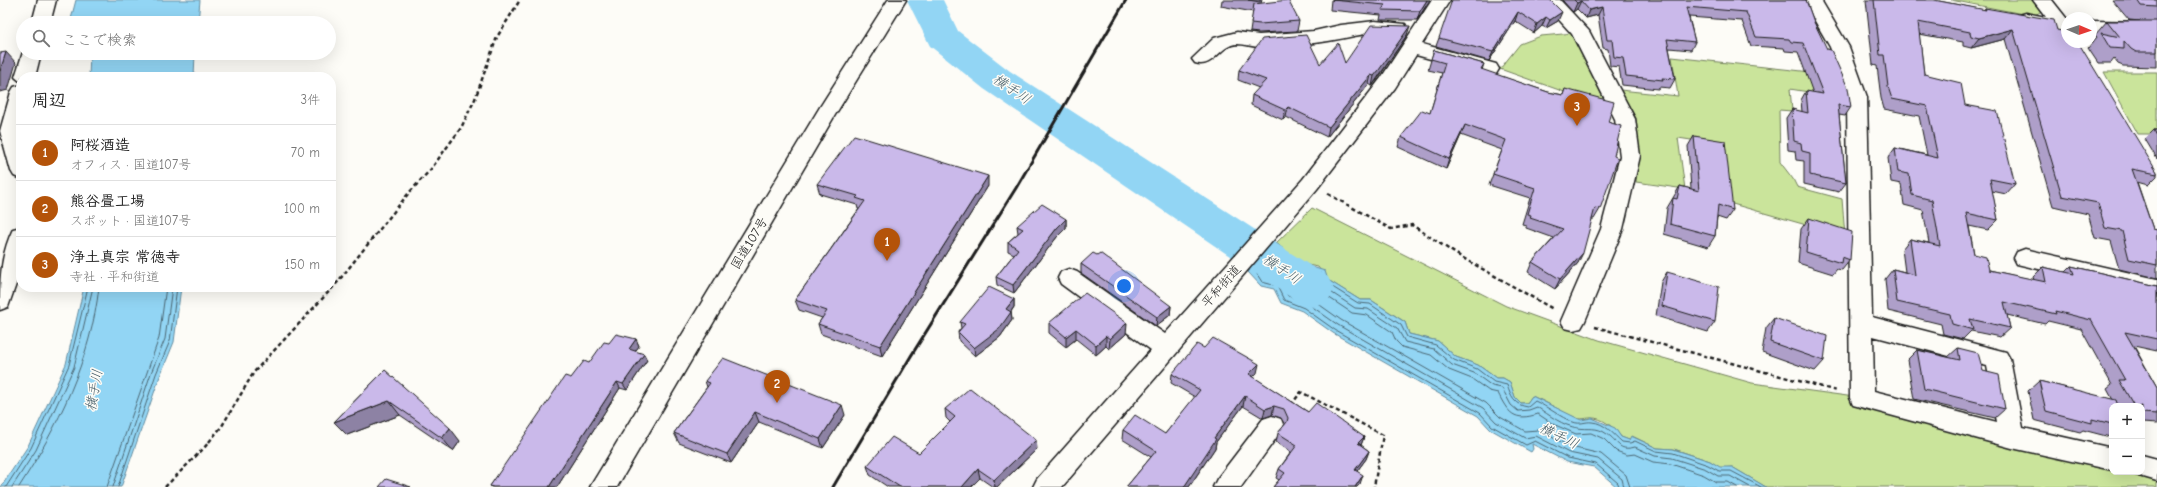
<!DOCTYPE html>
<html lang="ja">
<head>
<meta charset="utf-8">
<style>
  :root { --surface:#fff; --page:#f6f6f6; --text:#222; --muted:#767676; --line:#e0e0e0; --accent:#b45309 }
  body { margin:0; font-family:"Comic Neue","Klee One",sans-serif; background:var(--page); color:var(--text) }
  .controls { position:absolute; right:12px; bottom:12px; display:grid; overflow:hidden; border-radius:8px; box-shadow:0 4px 16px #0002 }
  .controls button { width:36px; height:36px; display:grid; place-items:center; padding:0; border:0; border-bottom:1px solid var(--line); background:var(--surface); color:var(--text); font:20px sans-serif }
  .compass { position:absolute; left:2061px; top:12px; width:36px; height:36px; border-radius:50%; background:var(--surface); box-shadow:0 4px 16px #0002; rotate:92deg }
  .you { position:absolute; left:1124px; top:286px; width:14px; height:14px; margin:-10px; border:3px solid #fff; border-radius:50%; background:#1a73e8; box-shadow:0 0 0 6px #1a73e833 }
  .badge { display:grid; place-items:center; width:26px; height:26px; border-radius:50%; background:var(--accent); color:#fff; font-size:13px; font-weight:700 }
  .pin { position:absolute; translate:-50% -33px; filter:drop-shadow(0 1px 2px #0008) }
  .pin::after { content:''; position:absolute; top:21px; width:14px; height:12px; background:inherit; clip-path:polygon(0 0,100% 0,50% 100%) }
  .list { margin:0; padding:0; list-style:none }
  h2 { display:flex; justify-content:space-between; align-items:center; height:52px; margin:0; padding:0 16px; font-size:17px }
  h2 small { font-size:13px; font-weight:400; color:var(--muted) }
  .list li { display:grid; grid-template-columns:26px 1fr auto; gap:12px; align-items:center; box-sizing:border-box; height:56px; padding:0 16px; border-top:1px solid var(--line) }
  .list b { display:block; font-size:15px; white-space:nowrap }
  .list p { margin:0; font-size:13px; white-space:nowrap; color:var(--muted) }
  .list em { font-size:13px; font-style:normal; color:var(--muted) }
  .icon { flex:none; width:22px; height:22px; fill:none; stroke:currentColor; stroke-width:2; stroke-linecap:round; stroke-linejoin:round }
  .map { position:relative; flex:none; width:2157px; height:487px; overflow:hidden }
  .search { position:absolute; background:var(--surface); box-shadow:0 4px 16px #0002; left:16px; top:16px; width:320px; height:44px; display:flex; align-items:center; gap:10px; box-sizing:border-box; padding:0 14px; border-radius:22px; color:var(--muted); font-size:15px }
  .panel { position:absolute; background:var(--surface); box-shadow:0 4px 16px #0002; left:16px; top:72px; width:320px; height:220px; border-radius:16px }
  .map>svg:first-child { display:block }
</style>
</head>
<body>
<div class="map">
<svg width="2157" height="487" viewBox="0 0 2157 487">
  <rect width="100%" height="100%" fill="#fdfcf7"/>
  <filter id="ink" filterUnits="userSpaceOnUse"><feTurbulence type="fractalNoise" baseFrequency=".025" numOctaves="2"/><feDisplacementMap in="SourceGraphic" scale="8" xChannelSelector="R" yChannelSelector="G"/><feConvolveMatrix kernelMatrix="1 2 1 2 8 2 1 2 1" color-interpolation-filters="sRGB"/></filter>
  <g filter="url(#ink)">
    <path fill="#cae49b" stroke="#73805c" d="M 1951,0 L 2033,0 L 2042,11 L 2033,16 Z
      M 1574,33 L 1607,107 L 1500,69 L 1520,44 L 1541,36 Z
      M 1672,57 L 1839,75 L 1846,98 L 1790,89 L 1792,111 L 1779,110 L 1780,162 L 1793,179 L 1797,187 L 1842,199 L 1845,236 L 1729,203 L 1724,145 L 1678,138 L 1685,189 L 1636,182 L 1639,156 L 1636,118 L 1620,90 L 1678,96 Z
      M 2104,72 L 2157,72 L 2157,134 L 2138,134 Z
      M 1312,208 L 1506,306 L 1599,340 L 1752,383 L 1862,398 L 2112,459 L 2112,472 L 2142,472 L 2157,470 L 2157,487 L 1766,487 L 1732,467 L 1720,468 L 1710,461 L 1674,449 L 1657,448 L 1632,436 L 1629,440 L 1621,437 C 1615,428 1602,417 1591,418 C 1584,418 1582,420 1576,418 C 1560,411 1547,402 1532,396 L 1527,403 L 1521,403 L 1515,397 L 1510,382 L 1503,378 L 1496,378 L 1478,365 L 1456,357 L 1438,341 L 1409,334 L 1405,322 L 1371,300 L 1360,300 L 1328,280 L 1318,267 L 1302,264 L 1276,243 Z"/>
    <path fill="#92d5f4" stroke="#638b9e" d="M 76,0 L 200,0 L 198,23 L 70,23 Z
      M 90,53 L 195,53 L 194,77 L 89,77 Z
      M 1276,243 L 1302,264 L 1325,271 L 1328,280 L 1360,300 L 1371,300 L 1400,319 L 1405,322 L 1409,334 L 1438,341 L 1456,357 L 1478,365 L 1496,378 L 1503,378 L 1510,382 L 1515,397 L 1521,403 L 1527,403 L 1532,396 L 1581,420 L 1592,418 L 1615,428 L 1621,437 L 1629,440 L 1631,436 L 1657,448 L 1673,449 L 1710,461 L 1720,467 L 1732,467 L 1766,487 L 1617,487 L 1594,467 L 1567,462 L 1532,444 L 1533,449 L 1531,452 L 1490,429 L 1478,416 L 1333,333 L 1302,311 L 1281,303 L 1274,289 L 1261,286 L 1248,272 Z
      M 84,287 L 181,287 L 174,342 L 160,376 L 121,487 L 1,487 L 28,446 L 66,364 Z"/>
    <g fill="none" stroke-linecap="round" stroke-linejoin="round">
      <path stroke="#4b6672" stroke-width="1" d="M 6,487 L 31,448 L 69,365 L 88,287
        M 12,487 L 36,450 L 74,367 L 93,287
        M 19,487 C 58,427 91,359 99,287
        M 107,487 L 159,338 L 166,287
        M 113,487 L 151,373 L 165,339 L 172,287
        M 118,487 L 156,374 L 170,341 L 177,287
        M 1619,487 L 1618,483 L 1596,464 L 1568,458 L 1535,441 L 1526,445 L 1492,426 L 1480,413 L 1335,330 L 1304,308 L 1284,300 L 1277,286 L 1262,282 L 1255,271 L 1277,249 L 1300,267 L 1321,273 L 1326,283 L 1358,303 L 1370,304 L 1401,325 L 1407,337 L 1436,345 L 1454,360 L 1477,369 L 1494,382 L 1507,385 C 1511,397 1514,405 1528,407 L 1535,401 C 1548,407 1560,417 1573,422 C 1581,425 1585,421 1592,422 C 1605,423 1613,434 1622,442 L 1630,443 L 1635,441 L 1656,451 L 1673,453 L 1708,465 L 1719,471 L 1731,471 L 1761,487
        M 1624,487 L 1622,479 L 1598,459 L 1569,453 L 1536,436 L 1525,438 L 1496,422 L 1483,408 L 1338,325 L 1307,303 L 1288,296 L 1280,282 L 1265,277 L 1262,271 L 1277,256 L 1298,272 L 1317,277 L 1323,287 L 1355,308 L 1368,309 L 1397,328 L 1405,342 L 1434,349 L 1452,365 L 1474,373 L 1492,386 L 1502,388 L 1511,405 L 1518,411 L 1529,410 L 1537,407 C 1549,415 1563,426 1578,428 C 1589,430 1596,426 1607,434 C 1619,441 1617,452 1635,447 L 1655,456 L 1672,458 L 1706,469 L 1718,476 L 1730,476 L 1750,487
        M 1630,487 L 1626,475 L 1601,454 L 1571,447 L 1538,430 L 1525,431 L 1500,417 L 1486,403 L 1341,320 L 1310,298 L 1293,291 L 1284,277 L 1272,272 L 1271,269 L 1278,264 L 1296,277 L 1312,282 L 1319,291 L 1352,313 L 1367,315 L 1392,332 L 1396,341 L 1402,347 L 1431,355 L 1449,370 L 1472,379 L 1489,391 L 1498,393 C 1508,413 1514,422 1538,414 L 1553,424 L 1576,434 L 1591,433 L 1604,439 L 1616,451 L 1627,455 L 1635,454 L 1653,462 L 1671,464 L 1704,475 L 1716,482 L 1728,482 L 1737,487"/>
      <path fill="#92d5f4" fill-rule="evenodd" d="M 907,0 L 943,0 L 958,31 L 1010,71 L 1328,277 L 1334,289 L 1328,301 L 1312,307 L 1296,301 L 984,89 L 930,46 Z"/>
      <defs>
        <path id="minor" d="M 38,0 L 56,0 L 50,23 L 32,23 Z
          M 1432,0 L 1450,0 L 1422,44 L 1496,64 L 1499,69 L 1496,74 L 1489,75 L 1416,55 L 1395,88 L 1317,189 L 1062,487 L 1033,487 L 1037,479 L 1151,350 L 1061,284 L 1058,278 L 1061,272 L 1069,269 L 1077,272 L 1165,334 L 1303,179 L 1381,78 Z
          M 1541,0 L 1560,0 L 1589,31 L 1635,119 L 1640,156 L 1623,229 L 1585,321 L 1581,328 L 1573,330 L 1565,328 L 1561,321 L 1601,229 L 1620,156 L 1615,119 L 1572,34 Z
          M 1803,0 L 1821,0 L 1849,47 L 1867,97 L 1872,317 L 2006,352 L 2010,359 L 2023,428 L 2112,448 L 2112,470 L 2012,448 L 1853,405 L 1850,398 L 1847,97 L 1830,47 ZM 1873,336 L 1987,366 L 1997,422 L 1874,391 Z
          M 2033,0 L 2052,0 L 2067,19 L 2067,37 L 2060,35 L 2057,31 L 2019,23 L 2017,19 L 2019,15 L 2026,13 L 2046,17 Z
          M 1375,21 L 1405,24 L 1407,28 L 1405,32 C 1393,35 1382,32 1371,33 C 1352,36 1333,41 1314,43 C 1297,45 1279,46 1261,47 C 1253,47 1245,44 1237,44 C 1219,45 1214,69 1195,63 L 1192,59 L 1214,38 L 1237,32 L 1259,35 L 1314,31 L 1341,25 Z
          M 2091,21 L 2157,22 L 2157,34 L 2091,33 Z
          M 23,52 L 41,53 L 35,77 L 21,77 L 21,82 L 15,77 Z
          M 21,85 L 21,179 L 14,176 L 11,171 L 0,131 L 11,92 L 14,87 Z
          M 21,227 L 21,270 L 8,307 L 0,310 C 0,281 0,256 13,229 Z
          M 2025,249 L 2157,279 L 2157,297 L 2017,264 L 2014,258 L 2017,252 Z
          M 1272,416 L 1281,419 L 1284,427 L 1241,487 L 1213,487 L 1217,479 L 1263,419 Z
          M 2142,455 L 2157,459 L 2157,481 L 2133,474 L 2132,472 L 2142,472 Z"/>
        <path id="highway" d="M 888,0 L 906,0 L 835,115 L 617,487 L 590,487 L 820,107 Z"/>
      </defs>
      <use href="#minor" stroke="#1c1c1c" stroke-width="3"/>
      <use href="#highway" stroke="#1c1c1c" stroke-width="3"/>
      <path stroke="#1c1c1c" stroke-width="2.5" stroke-dasharray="4 3" stroke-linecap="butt" d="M 1328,194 L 1391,229 L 1412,225 L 1456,254 L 1553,309
        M 1595,327 L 1837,391
        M 1291,405 L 1301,392 L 1383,435 L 1374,487
        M 165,487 L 204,448 L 222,426 L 254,372 L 336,284 L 408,194 L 431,169 L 461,128 L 475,99 L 497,37 L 520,0"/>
      <use href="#minor" fill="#fdfcf7" fill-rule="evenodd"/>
      <use href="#highway" fill="#fdfcf7" fill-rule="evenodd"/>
      <path stroke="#1c1c1c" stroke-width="3" d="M 833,487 L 911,356 L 1016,188 L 1126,0"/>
    </g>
    <path fill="#ae9fc9" stroke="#1c1c1c" d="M 1222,0 L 1262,0 L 1261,3 L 1299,21 L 1297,31 L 1259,33 L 1250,32 L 1253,12 L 1221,6 Z
      M 1331,0 L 1430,0 L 1417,20 L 1380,20 L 1381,15 L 1330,10 Z
      M 1550,0 L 1558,21 L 1546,28 L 1542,26 L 1534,33 L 1515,21 L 1489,61 L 1436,46 L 1439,38 Z
      M 1562,0 L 1806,0 L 1814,22 L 1851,107 L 1845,116 L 1839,115 L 1846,183 L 1839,192 L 1804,184 L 1804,161 L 1796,160 L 1795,151 L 1788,150 L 1786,118 L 1792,109 L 1802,112 L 1801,100 L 1806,91 L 1813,93 L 1798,52 L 1785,51 L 1784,48 L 1751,46 L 1742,21 L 1689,17 L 1695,42 L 1691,50 L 1669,48 L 1675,79 L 1670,88 L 1659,87 L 1658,89 L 1622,85 L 1619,67 L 1610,66 L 1608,49 L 1603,48 L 1598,15 L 1586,18 L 1577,9 L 1573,12 Z
      M 1866,0 L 1934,0 L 1984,10 L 1985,8 L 2057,30 L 2157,172 L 2157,176 L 2148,185 L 2137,182 L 2153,229 L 2157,230 L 2157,278 L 2119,269 L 2111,241 L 2095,238 L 2088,214 L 2053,206 L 2005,39 L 1971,48 L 1963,46 L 1963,42 L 1919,34 L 1924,74 L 1965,105 L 2015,184 L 2006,194 L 1992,191 L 1998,220 L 1988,230 L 1969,226 L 1974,254 L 1989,270 L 2034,280 L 2033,277 L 2043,267 L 2065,272 L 2071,266 L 2157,286 L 2157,351 L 2134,346 L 2157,387 L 2157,424 L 2142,423 L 2142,406 L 2112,406 L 2112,436 L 2110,437 L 2083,430 L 2080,432 L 2034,420 L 2028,391 L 2039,381 L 2113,400 L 2107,389 L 2112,385 L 2081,329 L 2048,321 L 2045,324 L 2007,315 L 2010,328 L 2000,337 L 1971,331 L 1963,339 L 1943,334 L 1941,324 L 1888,311 L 1885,279 L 1893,269 L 1905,272 L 1902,249 L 1910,239 L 1929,243 L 1923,210 L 1904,205 L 1901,184 L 1891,182 L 1888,158 L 1895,148 L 1927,155 L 1919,116 L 1884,109 L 1881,98 L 1877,66 L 1873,65 Z
      M 2112,0 L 2157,0 L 2157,67 L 2123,66 L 2118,64 L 2114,59 L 2111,63 L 2098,63 L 2088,48 L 2097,37 L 2095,35 L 2107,21 L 2140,21 L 2129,20 Z
      M 1407,35 L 1377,80 L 1372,86 L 1369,84 L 1327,137 L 1286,117 L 1283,120 L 1251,105 L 1252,95 L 1259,88 L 1238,80 L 1239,70 L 1345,63 Z
      M 1434,50 L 1484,64 L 1482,70 L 1548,92 L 1563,95 L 1565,89 L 1608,122 L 1600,209 L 1594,219 L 1592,219 L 1578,263 L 1555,289 L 1528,272 L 1532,262 L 1554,238 L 1526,228 L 1526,225 L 1522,224 L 1530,198 L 1489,185 L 1502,150 L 1461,135 L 1446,169 L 1398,147 L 1401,137 L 1430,113 L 1442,73 L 1428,70 Z
      M 2154,130 L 2157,130 L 2157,159 L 2145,139 Z
      M 1694,136 L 1733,210 L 1726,220 L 1717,217 L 1715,236 L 1708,247 L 1664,234 L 1667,208 L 1680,186 L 1691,189 L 1688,146 Z
      M 817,184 L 988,186 L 882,356 L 821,334 L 818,324 L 822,318 L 799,310 L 795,300 L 859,209 L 858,209 L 857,205 L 820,194 Z
      M 1809,218 L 1850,260 L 1842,270 L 1837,269 L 1833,274 L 1798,263 L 1801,229 Z
      M 1066,219 L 1066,228 L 1057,237 L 1014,293 L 997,285 L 996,277 L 1014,254 L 1008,251 L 1008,242 L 1018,233 L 1017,226 Z
      M 1081,264 L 1171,306 L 1170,315 L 1156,326 L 1081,273 Z
      M 1667,272 L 1715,322 L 1708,332 L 1656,316 L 1661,282 Z
      M 1014,299 L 1014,307 L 1011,312 L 1012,320 L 1000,337 L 975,356 L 959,341 L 958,332 L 961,328 L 960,322 Z
      M 1774,318 L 1824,361 L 1815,371 L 1762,352 L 1766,328 Z
      M 1049,323 L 1126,334 L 1109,349 L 1106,346 L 1096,355 L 1076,339 L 1066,347 L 1049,333 Z
      M 636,339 L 639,346 L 635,351 L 647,360 L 627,390 L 620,388 L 557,487 L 491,487 L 490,486 L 571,378 L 589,363 L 609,343 Z
      M 1204,348 L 1257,373 L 1253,377 L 1308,412 L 1364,437 L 1361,445 L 1369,451 L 1366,459 L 1357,471 L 1360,484 L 1357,487 L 1273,487 L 1279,480 L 1276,478 L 1279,469 L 1291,452 L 1276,442 L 1278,433 L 1285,425 L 1281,418 L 1272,415 L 1263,418 L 1243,406 L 1216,442 L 1215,448 L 1189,487 L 1127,487 L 1127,486 L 1151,457 L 1122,439 L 1123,430 L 1165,434 L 1195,397 L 1171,383 L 1172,374 Z
      M 1958,348 L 1983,371 L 2005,409 L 1995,418 L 1914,399 L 1907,360 L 1917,350 L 1948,357 Z
      M 385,370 L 460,441 L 453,451 L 400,415 L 347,435 L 334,422 Z
      M 705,381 L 845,415 L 823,448 L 759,422 L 731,463 L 679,443 L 674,433 L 707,387 Z
      M 945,409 L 1037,449 L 997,487 L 993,487 L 980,478 L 971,487 L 888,487 L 870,475 L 867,466 L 919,453 L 950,422 L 946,418 Z"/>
    <path fill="#8d82a4" stroke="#1c1c1c" d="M 1427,0 L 1430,0 L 1417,20 L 1420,11 Z
      M 1581,1 L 1577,9 L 1573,12 L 1577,3 Z
      M 1602,7 L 1598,15 L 1586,18 L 1589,10 Z
      M 1518,12 L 1515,21 L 1489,61 L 1493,52 Z
      M 1562,12 L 1558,21 L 1546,28 L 1550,20 Z
      M 1546,17 L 1542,26 L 1534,33 L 1537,24 Z
      M 1410,26 L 1407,35 L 1372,86 L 1374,76 Z
      M 2013,29 L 2005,39 L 1971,48 L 1979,38 Z
      M 6,52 L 16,63 L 8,90 L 0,92 L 0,71 Z
      M 1371,75 L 1369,84 L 1327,137 L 1329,127 Z
      M 1288,107 L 1286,117 L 1283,120 L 1285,110 Z
      M 1465,125 L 1461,135 L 1446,169 L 1449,159 Z
      M 988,176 L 988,186 L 882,356 L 880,346 Z
      M 1066,219 L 1066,228 L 1057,237 L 1014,293 L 1013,285 L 1057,228 Z
      M 1583,253 L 1578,263 L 1555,289 L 1560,279 Z
      M 1014,299 L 1014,307 L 1006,318 L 1006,309 Z
      M 1171,306 L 1170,315 L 1156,326 L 1157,317 Z
      M 1011,312 L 1012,320 L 1000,337 L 975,356 L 974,348 Z
      M 1127,323 L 1126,334 L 1109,349 L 1110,339 Z
      M 1076,329 L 1076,339 L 1066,347 L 1066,337 Z
      M 1106,336 L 1106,346 L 1096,355 L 1096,345 Z
      M 636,339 L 639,346 L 632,356 L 629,349 Z
      M 644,354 L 647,360 L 627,390 L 623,384 Z
      M 1259,364 L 1257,373 L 1247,383 L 1249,374 Z
      M 617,382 L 620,388 L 557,487 L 549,487 Z
      M 1245,396 L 1243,406 L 1216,442 L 1215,448 L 1189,487 L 1184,487 L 1214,438 Z
      M 389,401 L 400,415 L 347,435 L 334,422 Z
      M 842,405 L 845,415 L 823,448 L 820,439 Z
      M 1274,406 L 1272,415 L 1263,418 L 1265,409 Z
      M 755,412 L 759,422 L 731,463 L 727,454 Z
      M 450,428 L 460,441 L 453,451 L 442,438 Z
      M 1364,437 L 1361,445 L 1358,443 Z
      M 1036,440 L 1037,449 L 997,487 L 995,487 L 994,480 Z
      M 1369,451 L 1366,459 L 1352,478 L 1355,470 Z
      M 978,469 L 980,478 L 971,487 L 962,487 Z
      M 1363,475 L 1360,484 L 1357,487 L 1355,487 Z"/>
    <path fill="#cab9ea" stroke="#1c1c1c" d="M 1248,0 L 1260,0 L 1260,2 Z
      M 1288,0 L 1299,21 L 1260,24 L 1251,23 L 1254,4 Z
      M 1332,0 L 1427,0 L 1420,11 L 1382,10 L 1385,5 Z
      M 1452,0 L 1550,0 L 1562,12 L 1550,20 L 1546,17 L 1537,24 L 1518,12 L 1493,52 L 1439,38 Z
      M 1574,0 L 1806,0 L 1814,22 L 1827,49 L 1831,50 L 1848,88 L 1851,107 L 1838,105 L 1846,183 L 1810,175 L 1810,153 L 1802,151 L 1801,143 L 1794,141 L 1792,109 L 1808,113 L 1806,91 L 1823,94 L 1803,43 L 1791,42 L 1789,39 L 1756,37 L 1746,12 L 1686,7 L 1695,42 L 1667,39 L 1675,79 L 1662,78 L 1663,80 L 1626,76 L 1623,58 L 1614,57 L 1612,40 L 1607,40 L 1602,7 L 1589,10 L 1581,1 L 1577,3 Z
      M 1874,0 L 1934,0 L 1986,10 L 1985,8 L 2054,20 L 2057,30 L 2067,32 L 2067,42 L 2078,42 L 2157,172 L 2157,174 L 2132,169 L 2153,229 L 2157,230 L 2157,265 L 2129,259 L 2122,231 L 2105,228 L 2098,203 L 2062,196 L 2013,29 L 1979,38 L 1971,36 L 1970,32 L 1918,22 L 1924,74 L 1961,83 L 1965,105 L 1997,111 L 2015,184 L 1990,179 L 1998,220 L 1966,213 L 1974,254 L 1986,257 L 1989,270 L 2046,282 L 2043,267 L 2074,274 L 2071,266 L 2157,286 L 2157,339 L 2125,332 L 2157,387 L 2157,414 L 2142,413 L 2142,406 L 2134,406 L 2119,380 L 2125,380 L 2091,320 L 2055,311 L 2056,314 L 2004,302 L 2010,328 L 1970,319 L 1973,330 L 1952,324 L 1950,314 L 1897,302 L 1893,269 L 1915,275 L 1910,239 L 1940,246 L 1932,200 L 1912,195 L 1909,174 L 1898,172 L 1895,148 L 1938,158 L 1927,106 L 1892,99 L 1888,87 L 1884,55 L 1880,55 Z
      M 2137,0 L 2157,0 L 2157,7 L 2141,6 Z
      M 2107,21 L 2157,21 L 2157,52 L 2136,52 L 2131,49 L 2124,41 L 2124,49 L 2110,48 L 2101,33 L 2120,37 Z
      M 1371,25 L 1410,26 L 1379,70 L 1374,76 L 1371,75 L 1329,127 L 1288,107 L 1285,110 L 1252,95 L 1266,80 L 1239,70 L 1262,39 L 1306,35 L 1320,64 L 1338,43 L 1345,63 Z
      M 1434,50 L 1484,64 L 1481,69 L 1548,92 L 1563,95 L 1565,89 L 1614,102 L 1608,122 L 1621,126 L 1614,156 L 1618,158 L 1600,209 L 1595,208 L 1583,253 L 1560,279 L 1532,262 L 1563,229 L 1530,218 L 1531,215 L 1527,214 L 1535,188 L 1493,174 L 1506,140 L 1465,125 L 1449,159 L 1401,137 L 1422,110 L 1430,113 L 1445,63 L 1431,59 Z
      M 6,52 L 0,71 L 0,53 Z
      M 2154,130 L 2157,130 L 2157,136 Z
      M 854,135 L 988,176 L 880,346 L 818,324 L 827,311 L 795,300 L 865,201 L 856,198 L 858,196 L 817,184 Z
      M 1694,136 L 1725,141 L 1733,210 L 1718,205 L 1715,236 L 1670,224 L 1673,198 L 1677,199 L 1680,186 L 1699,191 Z
      M 1042,204 L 1066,219 L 1057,228 L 1013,285 L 996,277 L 1018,249 L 1008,242 L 1023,229 L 1017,226 Z
      M 1809,218 L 1852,232 L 1850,260 L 1842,257 L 1841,263 L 1806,252 Z
      M 1093,253 L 1097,255 L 1100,253 L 1171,306 L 1157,317 L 1081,264 Z
      M 1667,272 L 1719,287 L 1715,322 L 1662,306 Z
      M 989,287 L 1014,299 L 1006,309 L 1011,312 L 999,329 L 974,348 L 958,332 L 965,324 L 960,322 Z
      M 1085,293 L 1127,323 L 1110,339 L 1106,336 L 1096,345 L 1076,329 L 1066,337 L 1049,323 Z
      M 1774,318 L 1827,336 L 1824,361 L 1770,342 Z
      M 616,334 L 636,339 L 629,349 L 644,354 L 623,384 L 617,382 L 549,487 L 493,487 L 490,486 L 565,376 L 571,378 L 584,361 L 589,363 L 604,342 L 609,343 Z
      M 1213,338 L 1259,364 L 1249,374 L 1308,412 L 1316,403 L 1364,437 L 1358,443 L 1369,451 L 1355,470 L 1363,475 L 1355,487 L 1273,487 L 1285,473 L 1279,469 L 1297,445 L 1278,433 L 1287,422 L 1288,418 L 1284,409 L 1274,406 L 1265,409 L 1245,396 L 1214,438 L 1216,439 L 1184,487 L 1128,487 L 1127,486 L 1156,451 L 1123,430 L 1135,415 L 1165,434 L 1200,390 L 1172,374 L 1197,344 L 1204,348 Z
      M 1958,348 L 1978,353 L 1983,371 L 1999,375 L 2005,409 L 1924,389 L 1917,350 L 1960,360 Z
      M 723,358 L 842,405 L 820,439 L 755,412 L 727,454 L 674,433 L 710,383 L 705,381 Z
      M 385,370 L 450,428 L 442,438 L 389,401 L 334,422 Z
      M 2039,381 L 2116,400 L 2118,406 L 2112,406 L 2112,424 L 2092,419 L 2092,423 L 2046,411 Z
      M 970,388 L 1036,440 L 994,480 L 978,469 L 962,487 L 900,487 L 867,466 L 892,437 L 919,453 L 955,417 L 945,409 Z
      M 386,479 L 411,487 L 379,487 Z"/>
  </g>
  <g text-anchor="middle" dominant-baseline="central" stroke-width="3" stroke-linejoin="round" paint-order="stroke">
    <g font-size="13" fill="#1c1c1c" stroke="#fdfcf7">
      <text transform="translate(749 243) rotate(-59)">国道107号</text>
      <text transform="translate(1221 286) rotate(-49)">平和街道</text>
    </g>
    <g font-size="14" font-style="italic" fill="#455d68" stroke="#fdfcf7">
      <text transform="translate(1012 89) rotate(34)">横手川</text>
      <text transform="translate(1282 269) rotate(34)">横手川</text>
      <text transform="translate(94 390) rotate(-80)">横手川</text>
      <text transform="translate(1559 436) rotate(26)">横手川</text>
    </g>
  </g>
</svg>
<div class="controls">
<button>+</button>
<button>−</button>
</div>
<svg class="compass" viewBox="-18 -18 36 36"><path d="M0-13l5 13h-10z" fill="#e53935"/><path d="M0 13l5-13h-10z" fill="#767676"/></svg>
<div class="you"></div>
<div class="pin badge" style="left:887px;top:261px">1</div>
<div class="pin badge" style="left:777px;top:403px">2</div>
<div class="pin badge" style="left:1577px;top:126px">3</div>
<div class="search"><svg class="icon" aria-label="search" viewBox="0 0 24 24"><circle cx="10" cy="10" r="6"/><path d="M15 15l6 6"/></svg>ここで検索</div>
<section class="panel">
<h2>周辺<small>3件</small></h2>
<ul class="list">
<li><span class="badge">1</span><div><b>阿桜酒造</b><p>オフィス · 国道107号</p></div><em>70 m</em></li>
<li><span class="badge">2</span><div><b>熊谷畳工場</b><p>スポット · 国道107号</p></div><em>100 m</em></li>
<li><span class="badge">3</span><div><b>浄土真宗 常徳寺</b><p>寺社 · 平和街道</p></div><em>150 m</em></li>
</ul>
</section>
</div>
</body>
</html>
